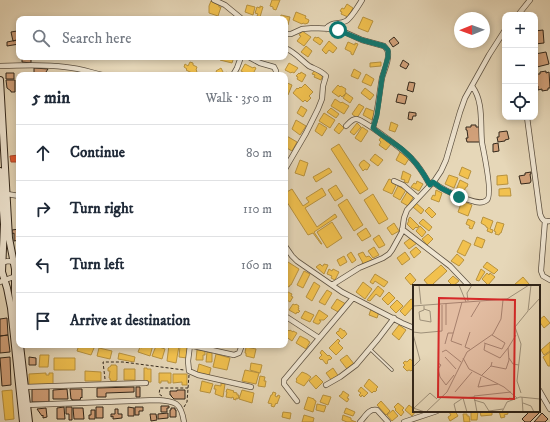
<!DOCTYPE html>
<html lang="en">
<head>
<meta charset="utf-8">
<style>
  :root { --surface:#fff; --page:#f2f2f3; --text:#1f2937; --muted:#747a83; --line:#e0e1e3 }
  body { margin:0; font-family:"IM FELL DW Pica",serif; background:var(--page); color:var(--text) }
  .controls { position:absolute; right:12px; top:12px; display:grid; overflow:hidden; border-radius:8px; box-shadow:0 2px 6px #0003 }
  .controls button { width:36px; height:36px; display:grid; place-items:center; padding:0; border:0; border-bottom:1px solid var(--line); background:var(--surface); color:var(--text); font:20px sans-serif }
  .compass { position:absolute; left:454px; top:12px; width:36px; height:36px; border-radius:50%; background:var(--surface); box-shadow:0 2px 6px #0003; rotate:269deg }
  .stop { position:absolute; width:12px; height:12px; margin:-9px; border:3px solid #0f766e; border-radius:50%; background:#fff }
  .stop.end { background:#0f766e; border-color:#fff; box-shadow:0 1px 4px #0008 }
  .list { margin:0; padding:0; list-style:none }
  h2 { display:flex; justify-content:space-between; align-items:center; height:52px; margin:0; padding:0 16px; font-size:17px }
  h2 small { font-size:13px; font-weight:400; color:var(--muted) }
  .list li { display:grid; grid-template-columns:26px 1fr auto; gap:12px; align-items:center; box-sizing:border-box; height:56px; padding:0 16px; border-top:1px solid var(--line) }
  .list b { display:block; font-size:15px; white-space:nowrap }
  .list em { font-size:13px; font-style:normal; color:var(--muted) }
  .icon { flex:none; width:22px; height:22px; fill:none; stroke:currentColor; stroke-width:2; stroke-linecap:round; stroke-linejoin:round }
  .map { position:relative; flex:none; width:550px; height:422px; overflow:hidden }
  .search { position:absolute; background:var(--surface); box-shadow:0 2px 6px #0003; left:16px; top:16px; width:272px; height:44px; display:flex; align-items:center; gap:10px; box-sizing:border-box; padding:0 14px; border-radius:8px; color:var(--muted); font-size:15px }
  .panel { position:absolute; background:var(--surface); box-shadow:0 2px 6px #0003; left:16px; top:72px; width:272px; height:276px; border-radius:8px }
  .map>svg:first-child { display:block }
</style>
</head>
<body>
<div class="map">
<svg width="550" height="422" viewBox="0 0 550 422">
  <rect width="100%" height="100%" fill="#e6d7b8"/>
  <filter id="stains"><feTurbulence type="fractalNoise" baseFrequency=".005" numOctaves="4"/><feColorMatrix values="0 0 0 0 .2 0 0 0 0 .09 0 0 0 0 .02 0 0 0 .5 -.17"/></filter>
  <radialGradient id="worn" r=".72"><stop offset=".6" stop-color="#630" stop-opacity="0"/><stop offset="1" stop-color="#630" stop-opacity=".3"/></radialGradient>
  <path fill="#f2c14e" stroke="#b8923e" d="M 272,0 L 280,0 L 276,10 L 273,9 L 273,7 L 270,6 Z
    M 211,1 L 219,5 L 219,7 L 221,7 L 218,16 L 209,13 L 209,6 Z
    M 347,4 L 353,8 L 348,17 L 341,14 L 342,12 L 340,11 L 342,8 L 344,9 Z
    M 247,5 L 255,7 L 253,15 L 245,12 Z
    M 260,6 L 263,7 L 260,17 L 257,16 L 258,14 L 255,13 L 257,7 L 260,8 Z
    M 296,12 L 306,16 L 305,18 L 309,20 L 308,23 L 305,24 L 303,23 L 302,24 L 293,20 Z
    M 281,15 L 290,17 L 288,25 L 285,24 L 285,19 L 280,19 Z
    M 363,17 L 373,21 L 368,32 L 358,28 Z
    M 302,31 L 311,37 L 304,46 L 297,41 L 301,36 L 299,35 Z
    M 315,37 L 317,38 L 318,37 L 323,41 L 320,45 L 313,40 Z
    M 329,41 L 337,48 L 333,53 L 329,50 L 326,54 L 322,50 Z
    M 348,42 L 355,45 L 355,43 L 358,44 L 353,55 L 351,54 L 351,52 L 345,49 Z
    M 306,46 L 312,51 L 308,57 L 301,52 Z
    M 221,57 L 234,57 L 232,63 L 220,60 Z
    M 190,62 L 193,63 L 193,65 L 197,67 L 196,70 L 197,71 L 195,75 L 193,75 L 194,74 L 186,70 L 187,69 L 184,67 L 185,64 L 188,66 Z
    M 381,62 L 381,66 L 370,67 L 370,63 Z
    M 289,63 L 298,68 L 294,73 L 292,72 L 291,73 L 285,70 Z
    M 245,64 L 253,68 L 254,67 L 256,68 L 253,74 L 251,72 L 249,75 L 248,75 L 241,71 Z
    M 221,68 L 224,74 L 227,72 L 227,75 L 218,75 L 216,71 Z
    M 354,69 L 361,73 L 358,79 L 351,76 Z
    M 314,71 L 323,75 L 321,80 L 314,77 L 315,75 L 312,74 Z
    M 301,72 L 306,75 L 302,82 L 297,79 L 298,77 L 296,76 L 299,73 L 300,74 Z
    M 366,74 L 374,79 L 371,86 L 362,82 Z
    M 285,82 L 292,85 L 288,95 L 286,94 L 286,92 L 285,91 Z
    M 305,84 L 313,92 L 309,96 L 311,98 L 307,102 L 305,100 L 303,102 L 293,93 L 297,88 L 298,89 L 300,87 L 301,88 Z
    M 338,85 L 340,87 L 341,86 L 346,89 L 345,91 L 346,93 L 342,97 L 340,95 L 339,97 L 332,92 Z
    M 365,88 L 374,95 L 370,100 L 361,93 Z
    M 346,93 L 353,98 L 350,103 L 343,98 Z
    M 335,99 L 341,103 L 342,102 L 349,106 L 344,114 L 331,106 Z
    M 359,104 L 364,107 L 357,118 L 352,114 Z
    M 301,106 L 307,110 L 303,117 L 297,113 Z
    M 331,108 L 339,114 L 336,118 L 327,112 Z
    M 366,108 L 376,112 L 372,120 L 363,115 Z
    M 324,113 L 335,120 L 330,128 L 319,121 Z
    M 296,120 L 306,126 L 300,135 L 292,129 Z
    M 391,122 L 398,125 L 395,132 L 389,130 Z
    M 319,123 L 327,128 L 322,136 L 315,131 Z
    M 339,123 L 344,128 L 339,134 L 334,130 Z
    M 357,123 L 361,127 L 354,135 L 350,132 Z
    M 362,127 L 368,131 L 361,142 L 355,138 Z
    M 285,135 L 297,142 L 292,151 L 285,147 Z
    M 382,136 L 391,144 L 386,150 L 379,145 L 381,142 L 379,140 Z
    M 339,144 L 368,189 L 360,194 L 331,149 Z
    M 400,152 L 410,157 L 405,165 L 396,160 Z
    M 375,154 L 383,160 L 378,166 L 370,160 Z
    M 300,160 L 308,163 L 304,176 L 295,173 Z
    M 364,160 L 370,165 L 367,170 L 365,169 L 363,171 L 359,165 L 361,162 Z
    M 462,167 L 471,171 L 468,179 L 459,175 Z
    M 329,168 L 332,172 L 316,182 L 313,177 Z
    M 403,171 L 411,175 L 408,183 L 404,182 L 405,180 L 401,179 Z
    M 449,175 L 458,178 L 454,188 L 445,184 Z
    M 507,175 L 508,184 L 497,185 L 497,176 Z
    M 389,179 L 397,183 L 392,194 L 383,190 Z
    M 460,180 L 468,184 L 467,187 L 466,187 L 463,193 L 456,190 Z
    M 417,181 L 423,184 L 419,191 L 411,187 L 414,183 L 416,184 Z
    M 336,185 L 343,196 L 335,201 L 328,190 Z
    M 398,186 L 406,190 L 400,200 L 393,196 Z
    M 322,188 L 326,195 L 305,208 L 317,227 L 335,214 L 337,217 L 314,232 L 322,244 L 321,244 L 313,233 L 308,235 L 285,199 L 285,193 L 292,189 L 303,206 L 309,202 L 306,198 Z
    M 510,188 L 511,196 L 499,196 L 499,189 Z
    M 436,190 L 442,193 L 439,202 L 431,199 L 433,195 L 435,196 Z
    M 407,192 L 414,196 L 408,206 L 401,202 Z
    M 373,194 L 388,219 L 379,224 L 364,200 Z
    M 347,199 L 363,225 L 354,231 L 338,205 Z
    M 462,201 L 472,205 L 468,216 L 458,212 Z
    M 416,203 L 424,210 L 421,214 L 413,207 Z
    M 429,207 L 436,214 L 432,218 L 425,211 Z
    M 410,217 L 419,226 L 417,228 L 416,227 L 413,230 L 407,224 L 409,221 L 408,220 Z
    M 483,217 L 493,221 L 490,229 L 493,230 L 492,233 L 487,231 L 488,228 L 486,227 L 486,226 L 481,223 Z
    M 423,219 L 432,227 L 429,231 L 419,223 Z
    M 468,219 L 475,222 L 472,229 L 469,228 L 470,226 L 466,224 Z
    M 332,222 L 342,238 L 327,248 L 317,232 Z
    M 497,222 L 504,224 L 501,233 L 500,233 L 499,235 L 495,234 L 496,232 L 494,231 Z
    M 394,223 L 399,231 L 392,235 L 387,228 Z
    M 420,226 L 426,232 L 422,237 L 416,231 Z
    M 366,228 L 371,236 L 362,241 L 357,234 Z
    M 428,234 L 433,239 L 427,245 L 422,239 Z
    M 379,235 L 385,245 L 379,248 L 373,239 Z
    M 412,237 L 417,243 L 409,249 L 404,243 Z
    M 477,237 L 485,240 L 482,248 L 474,245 Z
    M 463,240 L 471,244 L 465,256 L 457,252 Z
    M 374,247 L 379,255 L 373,258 L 368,251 Z
    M 416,247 L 421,252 L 414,258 L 410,252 Z
    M 351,252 L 356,260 L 352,263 L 347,255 Z
    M 363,252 L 366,257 L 369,256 L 373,260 L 363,266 L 362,263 L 363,263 L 358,254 Z
    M 405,252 L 410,259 L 402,265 L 397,258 Z
    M 457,254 L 464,260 L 459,266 L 451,261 Z
    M 344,256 L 347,262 L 340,266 L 337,260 Z
    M 288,262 L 299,269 L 291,285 L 290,285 L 289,287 L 285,285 L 285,267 Z
    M 487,262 L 498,270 L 494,274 L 483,267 Z
    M 320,264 L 322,266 L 323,266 L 324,264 L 328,265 L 324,274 L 316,267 Z
    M 441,265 L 447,271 L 433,284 L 434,286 L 429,286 L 424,280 Z
    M 329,269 L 332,271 L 333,269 L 339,272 L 335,280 L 331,278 L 332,276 L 327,274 Z
    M 481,269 L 485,272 L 479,281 L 476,280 Z
    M 304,271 L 310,274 L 303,288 L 297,285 Z
    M 410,273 L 416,280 L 411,285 L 405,278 Z
    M 487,273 L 489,275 L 490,273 L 495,277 L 488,285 L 482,279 Z
    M 375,274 L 388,282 L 384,287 L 375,281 L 373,284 L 370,282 Z
    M 453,276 L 459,281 L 453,286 L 448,281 Z
    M 523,277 L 529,284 L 527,286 L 514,286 L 514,285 Z
    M 314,282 L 320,286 L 312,301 L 306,297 Z
    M 363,282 L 372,289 L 365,299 L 356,292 Z
    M 378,286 L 384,291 L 380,297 L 376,294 L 370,301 L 367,300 Z
    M 327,290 L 332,293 L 325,305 L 319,302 Z
    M 285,292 L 287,293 L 288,292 L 292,294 L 291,296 L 293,297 L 290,302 L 287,300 L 285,304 Z
    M 389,292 L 395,298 L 388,305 L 382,299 Z
    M 337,299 L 346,304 L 340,313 L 331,308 Z
    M 411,299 L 414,301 L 414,306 L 405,316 L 400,311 Z
    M 397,300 L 403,306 L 396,313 L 390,307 Z
    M 293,304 L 295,305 L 296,304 L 299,306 L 298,308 L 299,308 L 298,310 L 300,311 L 298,313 L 297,312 L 296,314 L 289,310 Z
    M 371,309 L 379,312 L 377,318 L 369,315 Z
    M 319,310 L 328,316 L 324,320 L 319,320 L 321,321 L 319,324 L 317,324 L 313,322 Z
    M 305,311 L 314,315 L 310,322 L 301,318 Z
    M 544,316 L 550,323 L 544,328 L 539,321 L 539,320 Z
    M 399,325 L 406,330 L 399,340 L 392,334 Z
    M 340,328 L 344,331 L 344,330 L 347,334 L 342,339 L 336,333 L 338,331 L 338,332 L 339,331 L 339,330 Z
    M 288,330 L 289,331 L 290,330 L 293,332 L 293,331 L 297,333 L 292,341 L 285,336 Z
    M 300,336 L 308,340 L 308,341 L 310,342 L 306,349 L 296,343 Z
    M 338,339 L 340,341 L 338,343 L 343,348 L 336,355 L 329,348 Z
    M 550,342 L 550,351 L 544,355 L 541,350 Z
    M 79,345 L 85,345 L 94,348 L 91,355 L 77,351 Z
    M 143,345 L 153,345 L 150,356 L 138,352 L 140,347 L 142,348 Z
    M 169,345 L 179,346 L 176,363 L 167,361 Z
    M 156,346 L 165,349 L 162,359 L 152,356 Z
    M 180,346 L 188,347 L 187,358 L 179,357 Z
    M 246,347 L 256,349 L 254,358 L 246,356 L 246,353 L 245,353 Z
    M 99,348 L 112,351 L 110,359 L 97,356 Z
    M 197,350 L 205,351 L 205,355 L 203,355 L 203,360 L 196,360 Z
    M 322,350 L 328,356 L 329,355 L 332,358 L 330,360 L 329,359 L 327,362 L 328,363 L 326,364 L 322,359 L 321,360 L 319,358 L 322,355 L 320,353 Z
    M 207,352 L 212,353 L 212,362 L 206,362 Z
    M 550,352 L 550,366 L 548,366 L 543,357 Z
    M 119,353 L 135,357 L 134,362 L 118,359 Z
    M 216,354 L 230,358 L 227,370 L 213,367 Z
    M 40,355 L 49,355 L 48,367 L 39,367 Z
    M 347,355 L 354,364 L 347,369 L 340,360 Z
    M 54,358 L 75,358 L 75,370 L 54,370 Z
    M 410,359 L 414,362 L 413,365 L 414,368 L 411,371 L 409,370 L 407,371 L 403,367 L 405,365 L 403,363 L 405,361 L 407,362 Z
    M 251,363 L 262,365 L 260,373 L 250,370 Z
    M 199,364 L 211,368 L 209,376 L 197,373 Z
    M 111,365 L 116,365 L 116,366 L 117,366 L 117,380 L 116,380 L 116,381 L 111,381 L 111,380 L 110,380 L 110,378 L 109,378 L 110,371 L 108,371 L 108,368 L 111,366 Z
    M 144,368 L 147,368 L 147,369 L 151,369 L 151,382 L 144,382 Z
    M 333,368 L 339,377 L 332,381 L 326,373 Z
    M 124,369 L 135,369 L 135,380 L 124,380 Z
    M 245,370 L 259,373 L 256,384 L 242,381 Z
    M 85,371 L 101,372 L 101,381 L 85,381 Z
    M 302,372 L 307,374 L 311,377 L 304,386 L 296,382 L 297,380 L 296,379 Z
    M 46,373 L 46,375 L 49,375 L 49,373 L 53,373 L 53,385 L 29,385 L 29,374 Z
    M 159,373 L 171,373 L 171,383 L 168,383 L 168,381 L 161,381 L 161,383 L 159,383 Z
    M 173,374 L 187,374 L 187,385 L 182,385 L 182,382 L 173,383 Z
    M 316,375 L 323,382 L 316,389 L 309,381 Z
    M 260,376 L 265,377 L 264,381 L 266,381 L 265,387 L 258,386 Z
    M 369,379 L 378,387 L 376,389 L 377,390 L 375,392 L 374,391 L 372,393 L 364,386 Z
    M 202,381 L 213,384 L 210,393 L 200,391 Z
    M 221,383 L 225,384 L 223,397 L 215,394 L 216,389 L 214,389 L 215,385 L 221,386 Z
    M 361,387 L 368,393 L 364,397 L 362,395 L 361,397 L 359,395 L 361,393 L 358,391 Z
    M 227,389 L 234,391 L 233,392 L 237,393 L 237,395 L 239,395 L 238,399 L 236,398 L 236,400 L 233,399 L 234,398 L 232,397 L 232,398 L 226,397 L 227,392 L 226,392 Z
    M 12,390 L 14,419 L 5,420 L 2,391 Z
    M 242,390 L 254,393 L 252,403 L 239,399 Z
    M 343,391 L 349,395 L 347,398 L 349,399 L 347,402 L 339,396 L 340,395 L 341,395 Z
    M 273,392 L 276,393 L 275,396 L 277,397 L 278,395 L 280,396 L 277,404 L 276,403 L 274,407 L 271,406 L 272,404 L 268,403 L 271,395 L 272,395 Z
    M 323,395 L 331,397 L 328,405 L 320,402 Z
    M 308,397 L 314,399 L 314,400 L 316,401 L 313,412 L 304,409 Z
    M 381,401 L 390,411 L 386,415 L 377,405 Z
    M 398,403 L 404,408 L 402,410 L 404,412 L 401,416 L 395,410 L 396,409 L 394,407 Z
    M 317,404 L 326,406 L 324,412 L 316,410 Z
    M 409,405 L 414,409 L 414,411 L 416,411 L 412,416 L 405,410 Z
    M 346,408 L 355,412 L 353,416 L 344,413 Z
    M 393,410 L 398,416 L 392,421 L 387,415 Z
    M 451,411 L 455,411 L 458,416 L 450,421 L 448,417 L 451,415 L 449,412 Z
    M 471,411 L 478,411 L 477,420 L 471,420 Z
    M 482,411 L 492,411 L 492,415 L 481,416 L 480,412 Z
    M 499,411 L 507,411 L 508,414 L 504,415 L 505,417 L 501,418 Z
    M 283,412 L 291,413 L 290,419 L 282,417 Z
    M 463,414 L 467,414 L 467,416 L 469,416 L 470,422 L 464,422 Z
    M 304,415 L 314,418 L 313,422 L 302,422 Z
    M 343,415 L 351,418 L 351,420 L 356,422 L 347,422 L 342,420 Z"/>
  <path fill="#e4572e" stroke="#ae4828" d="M 19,155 L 19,162 L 11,162 L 10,156 Z"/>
  <path fill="#d2a17a" stroke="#31261a" d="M 543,30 L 544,43 L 535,44 L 535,31 Z
    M 17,31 L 19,39 L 19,41 L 18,42 L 17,40 L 13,41 L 11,32 Z
    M 394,37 L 399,43 L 393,47 L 389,41 Z
    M 17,40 L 18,42 L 19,42 L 19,44 L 7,46 L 7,42 Z
    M 546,52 L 549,64 L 537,67 L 535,54 Z
    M 22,57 L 31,57 L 31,63 L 22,62 Z
    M 403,60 L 409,64 L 406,69 L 400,66 Z
    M 34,68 L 48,69 L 44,75 L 34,75 Z
    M 546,71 L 546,73 L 549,72 L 550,88 L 548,88 L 548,90 L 542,91 L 542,89 L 538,90 L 538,86 L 536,86 L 535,80 L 535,79 L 537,79 L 536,74 L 540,74 L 540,72 Z
    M 6,73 L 14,73 L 14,79 L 6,79 Z
    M 6,80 L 15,80 L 15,92 L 11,92 L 11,91 L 7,88 Z
    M 409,82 L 415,83 L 413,92 L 407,90 Z
    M 398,94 L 407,96 L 405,104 L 396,102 Z
    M 409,112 L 416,113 L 416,116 L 413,116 L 412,120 L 408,119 Z
    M 471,125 L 476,125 L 476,127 L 480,127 L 481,142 L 467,142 L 466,138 L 468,138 L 467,130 L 466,130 L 466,127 L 471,127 Z
    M 507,131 L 509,139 L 505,140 L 505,141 L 498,142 L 497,137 L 499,137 L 499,132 Z
    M 498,143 L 499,151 L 493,152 L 493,144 Z
    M 531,172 L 531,174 L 530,174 L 531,181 L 530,183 L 521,184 L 519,176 L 525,175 L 525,173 Z
    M 19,229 L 19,240 L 14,241 L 14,233 L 12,234 L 12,230 Z
    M 7,318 L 8,335 L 0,336 L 0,319 Z
    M 8,335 L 10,352 L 0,353 L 0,336 Z
    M 10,357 L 11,385 L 2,386 L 0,358 Z
    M 29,357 L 36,358 L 36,365 L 29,365 Z
    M 134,387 L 134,392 L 106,393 L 106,397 L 97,397 L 97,388 Z
    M 136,387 L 140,387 L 140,397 L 136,397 Z
    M 32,389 L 49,389 L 49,402 L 32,402 Z
    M 67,389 L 68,399 L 53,399 L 53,390 Z
    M 70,389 L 82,389 L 82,398 L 81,397 L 80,400 L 72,400 L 72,399 L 71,399 Z
    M 177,390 L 185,390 L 185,399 L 174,399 L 171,396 L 171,395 L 170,395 L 170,391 L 177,391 Z
    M 161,406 L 169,406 L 169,408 L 167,408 L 167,412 L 161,412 Z
    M 64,407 L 65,419 L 57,419 L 57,408 Z
    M 66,407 L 72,407 L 72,420 L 69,420 L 69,414 L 66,414 Z
    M 96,407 L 103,407 L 103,418 L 96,418 Z
    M 128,407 L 134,408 L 134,416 L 128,416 Z
    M 135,407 L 143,407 L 143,411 L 139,411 L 139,415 L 135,415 Z
    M 46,408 L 47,417 L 43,418 L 43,415 L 42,416 L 37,409 Z
    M 73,408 L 83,408 L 84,419 L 74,419 Z
    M 171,408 L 175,408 L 175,410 L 176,410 L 176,417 L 170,417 L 170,410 L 171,410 Z
    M 115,409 L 118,409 L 118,414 L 122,414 L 122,418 L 113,419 L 113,416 L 111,417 L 111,414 L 115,414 Z
    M 91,410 L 95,410 L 95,419 L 89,419 L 89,415 L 91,415 Z
    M 530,411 L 539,411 L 540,412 L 530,422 L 525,422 L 522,419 Z
    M 168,413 L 168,418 L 158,419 L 158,414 Z
    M 542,413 L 548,419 L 545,422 L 534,422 Z
    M 150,414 L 156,414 L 157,420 L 151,421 Z"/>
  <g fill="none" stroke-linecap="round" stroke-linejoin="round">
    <defs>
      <path id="lane" d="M 370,349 L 392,370"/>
      <path id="street" d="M 214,0 L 225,5 L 242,19
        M 518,15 L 530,0
        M 326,29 C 331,21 339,25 346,21 C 351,18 359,5 362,0
        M 285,34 L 291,34 L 302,29 L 314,28 L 333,29 L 342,31 L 362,40 L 384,46 C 386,48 388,50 388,53 C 389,62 384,70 382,78 C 379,95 378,111 373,128
        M 285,48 C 295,52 301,60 309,66 C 315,69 322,71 326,76 L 323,86 L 322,99 L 318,109 L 306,133 L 285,169
        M 249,57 L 260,63 L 274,67 L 276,71 L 276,75
        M 0,66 C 22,65 44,64 65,67 C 78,68 90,72 102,75
        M 233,75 L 237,68 L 241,57
        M 527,117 L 540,214 C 542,220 544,222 550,221
        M 346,126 C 349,123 352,119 356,119 C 363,119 406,152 412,159 C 420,167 425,176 430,185
        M 394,181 L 403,185 L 418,198
        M 433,182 C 442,190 455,195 466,199 C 472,201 481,205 487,200 C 493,195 484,153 482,143 C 480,124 484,102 472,86
        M 7,194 L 19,196
        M 545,221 L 541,271 L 543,276 L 550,280
        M 402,229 L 450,266 L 469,286
        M 285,246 L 292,256 L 297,261 L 342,292 L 402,323 L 414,328
        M 0,263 L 8,261 L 14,262
        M 0,282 C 5,279 11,279 15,276
        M 332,285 L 359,268 L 383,258 L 389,254 L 392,250 L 402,232 L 404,218 L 407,210 L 435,180 L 441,171 L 446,160 L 460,112 L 465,98 L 489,55 L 505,30
        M 285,316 L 319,338
        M 189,345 L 234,355 L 239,353 L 242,345
        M 190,345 L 188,361 L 189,371 L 198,375 L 251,387
        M 326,385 L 340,377 L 356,365 L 378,339 L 394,318
        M 25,387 L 146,383
        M 539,390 L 550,409
        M 297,401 L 284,384 L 284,380 L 353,298
        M 27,405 L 156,400 C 175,401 181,402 184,422
        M 360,422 C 365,417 369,408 377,410 L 388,422
        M 404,422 L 437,411"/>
      <path id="secondary" d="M 0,80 L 9,238 L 15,269 L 15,293 L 19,334
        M 0,171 L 4,224 L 2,272 L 7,288 L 11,308 L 23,422
        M 20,345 L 29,422"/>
    </defs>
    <use href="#lane" stroke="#5e5242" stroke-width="3.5"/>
    <use href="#street" stroke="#5e5242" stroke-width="6"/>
    <use href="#secondary" stroke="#31261a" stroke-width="8"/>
    <path stroke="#31261a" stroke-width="1" stroke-dasharray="3 2" stroke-linecap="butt" d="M 105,379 L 103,362 L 123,362 L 184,370
      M 162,396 L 159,394 L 160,388 L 188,388
      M 184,407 L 187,402 L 189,375"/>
    <use href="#lane" stroke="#efe5d1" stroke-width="2"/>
    <use href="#street" stroke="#efe5d1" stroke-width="4.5"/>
    <use href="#secondary" stroke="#efe5d1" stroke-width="6"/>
  </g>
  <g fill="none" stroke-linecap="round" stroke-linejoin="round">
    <path stroke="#0f766e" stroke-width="5" d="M 338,30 L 362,40 L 384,46 L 388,50 L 388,57 L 382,78 L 377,115 L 373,128 C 382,136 393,142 403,150 C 415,160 423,172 430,185 L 433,182 L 441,188 L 459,197"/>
  </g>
  <g transform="translate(413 285)">
    <rect width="127" height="127" fill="#e6d7b8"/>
    <path fill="none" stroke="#9e9079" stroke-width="1" d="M 6,0 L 8,19M 46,0 L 53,17M 55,16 L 54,8 L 59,0M 49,17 L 38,56 L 49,60M 33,19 L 33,40M 0,21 L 94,14 L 116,0M 11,21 L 11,25 L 6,27 L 7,35 L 18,37 L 17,26 L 11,24M 116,25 L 127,13M 58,32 L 67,17M 0,47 L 8,48 L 29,46 L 29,20M 57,47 L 52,62 L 57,64M 0,49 L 7,75 L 0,82M 71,58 L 89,64 L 92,58 L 79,50M 32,59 L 35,48 L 40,48M 72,59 L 71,65 L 87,73 L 95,63M 29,67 L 33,65 L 48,77M 32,72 L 43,84M 50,73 L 56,84 L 91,102 L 104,113M 96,73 L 100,79 L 106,80M 25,78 L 28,80 L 25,84 L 27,92 L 33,100 L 41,90M 78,81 L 93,84 L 96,75 L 95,63 L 103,50M 68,91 L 78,81 L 79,77M 68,92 L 65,102 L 85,99M 42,107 L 59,87M 108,108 L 104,96 L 108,59 L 102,42 L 115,26 L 118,0M 109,112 L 110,127M 61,115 L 71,118 L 76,126 L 90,124M 110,118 L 118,121 L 121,127M 0,123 L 12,127M 1,123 L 17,108 L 24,114M 13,127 L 34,107 L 54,67 L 80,49 L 88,34 L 90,15M 43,127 L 41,119 L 50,113M 54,127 L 50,113 L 61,112M 64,127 L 61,111 L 98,107M 89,127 L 94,117 L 107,112 L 127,114"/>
    <path fill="#d62828" fill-opacity="0.15" stroke="#d62828" stroke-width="2" d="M 26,13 L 102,15 L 101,114 L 25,112 Z"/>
    <rect width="127" height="127" fill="none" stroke="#31261a" stroke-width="2"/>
  </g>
  <rect width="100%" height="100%" filter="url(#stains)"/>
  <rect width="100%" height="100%" fill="url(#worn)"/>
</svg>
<div class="controls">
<button>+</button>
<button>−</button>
<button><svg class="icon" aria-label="locate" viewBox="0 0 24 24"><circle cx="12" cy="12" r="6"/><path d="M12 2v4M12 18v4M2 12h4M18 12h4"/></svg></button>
</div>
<svg class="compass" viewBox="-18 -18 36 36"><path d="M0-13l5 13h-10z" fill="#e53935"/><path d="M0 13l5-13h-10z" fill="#747a83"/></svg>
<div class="stop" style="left:338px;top:30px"></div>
<div class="stop end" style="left:459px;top:197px"></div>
<div class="search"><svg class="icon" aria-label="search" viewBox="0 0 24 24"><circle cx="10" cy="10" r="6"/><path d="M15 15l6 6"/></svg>Search here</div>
<section class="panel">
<h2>5 min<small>Walk · 350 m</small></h2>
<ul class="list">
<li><svg class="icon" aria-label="ahead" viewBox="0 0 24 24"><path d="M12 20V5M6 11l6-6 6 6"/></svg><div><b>Continue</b></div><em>80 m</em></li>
<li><svg class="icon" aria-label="right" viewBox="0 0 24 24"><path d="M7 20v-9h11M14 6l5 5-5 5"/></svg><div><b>Turn right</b></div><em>110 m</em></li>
<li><svg class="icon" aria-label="left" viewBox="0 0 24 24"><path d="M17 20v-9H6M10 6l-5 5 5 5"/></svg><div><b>Turn left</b></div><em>160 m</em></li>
<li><svg class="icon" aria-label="arrive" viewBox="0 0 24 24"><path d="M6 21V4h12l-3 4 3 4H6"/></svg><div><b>Arrive at destination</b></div></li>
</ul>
</section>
</div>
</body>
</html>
